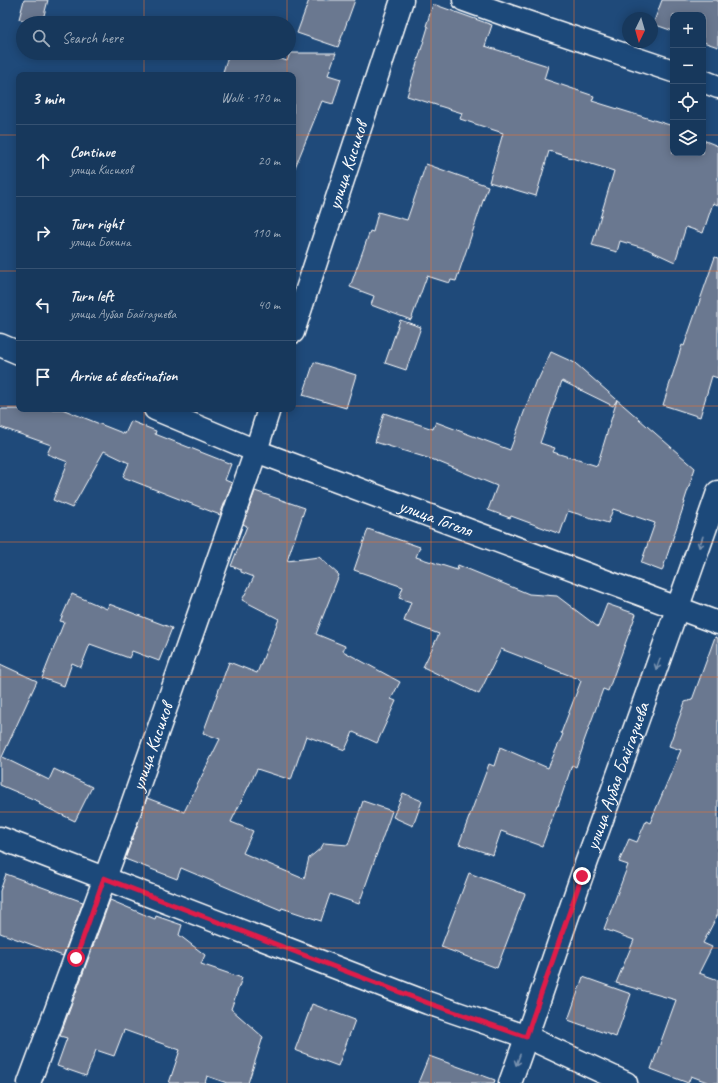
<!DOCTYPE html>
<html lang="en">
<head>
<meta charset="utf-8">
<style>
  :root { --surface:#17385c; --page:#244365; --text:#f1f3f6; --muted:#9eacbb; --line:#365272 }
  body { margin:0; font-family:Caveat,sans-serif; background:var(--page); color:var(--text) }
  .controls { position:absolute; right:12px; top:12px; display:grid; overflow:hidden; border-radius:8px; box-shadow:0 2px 10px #0003 }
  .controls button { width:36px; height:36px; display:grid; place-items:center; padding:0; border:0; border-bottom:1px solid var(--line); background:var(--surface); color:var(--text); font:20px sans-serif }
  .compass { position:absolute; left:622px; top:12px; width:36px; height:36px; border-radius:50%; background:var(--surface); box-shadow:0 2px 10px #0003; rotate:185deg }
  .stop { position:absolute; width:12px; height:12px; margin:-9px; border:3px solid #e11d48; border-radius:50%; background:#fff }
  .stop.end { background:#e11d48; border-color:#fff; box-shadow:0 1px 4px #0008 }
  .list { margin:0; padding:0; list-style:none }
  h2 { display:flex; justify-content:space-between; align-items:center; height:52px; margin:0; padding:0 16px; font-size:17px }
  h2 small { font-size:13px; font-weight:400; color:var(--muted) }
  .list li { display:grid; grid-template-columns:26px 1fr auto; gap:12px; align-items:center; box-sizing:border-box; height:72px; padding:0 16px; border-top:1px solid var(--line) }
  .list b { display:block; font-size:15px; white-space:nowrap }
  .list p { margin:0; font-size:13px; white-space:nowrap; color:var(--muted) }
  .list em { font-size:13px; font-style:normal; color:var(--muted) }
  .icon { flex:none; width:22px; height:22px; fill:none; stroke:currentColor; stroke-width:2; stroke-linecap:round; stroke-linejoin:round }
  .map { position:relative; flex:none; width:718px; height:1083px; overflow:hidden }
  .search { position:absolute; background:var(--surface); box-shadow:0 2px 10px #0003; left:16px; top:16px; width:280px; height:44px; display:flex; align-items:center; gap:10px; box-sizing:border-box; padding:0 14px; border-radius:22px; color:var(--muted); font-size:15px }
  .panel { position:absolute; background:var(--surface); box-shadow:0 2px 10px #0003; left:16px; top:72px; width:280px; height:340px; border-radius:8px }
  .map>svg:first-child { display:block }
</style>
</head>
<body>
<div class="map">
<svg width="718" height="1083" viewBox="0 0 718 1083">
  <rect width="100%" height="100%" fill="#1f4a7a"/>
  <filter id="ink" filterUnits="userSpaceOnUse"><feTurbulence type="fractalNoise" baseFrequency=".025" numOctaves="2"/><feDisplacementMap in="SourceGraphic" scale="8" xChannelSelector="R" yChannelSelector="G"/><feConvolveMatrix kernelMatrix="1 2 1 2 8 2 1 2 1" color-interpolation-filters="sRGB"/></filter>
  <g filter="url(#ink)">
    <path fill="#6b7890" stroke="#fff" fill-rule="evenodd" d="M 24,0 L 48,0 L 42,23 L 36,23 L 19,19 Z
      M 309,0 L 355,0 L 338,47 L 297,33 Z
      M 662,0 L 718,0 L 718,47 L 703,42 L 703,15 L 673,15 L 673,31 L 653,24 Z
      M 433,4 L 492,25 L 485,46 L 548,66 L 544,79 L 594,96 L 592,101 L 673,126 L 673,153 L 703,153 L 703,140 L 718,146 L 718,205 L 713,203 L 703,233 L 686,227 L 675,262 L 647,249 L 620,241 L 617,252 L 592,245 L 614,171 L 549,151 L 536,196 L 489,182 L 503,133 L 460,119 L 462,113 L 407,96 L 428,27 L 426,26 Z
      M 229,53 L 263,53 L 287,61 L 290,53 L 336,53 L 328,75 L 341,79 L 333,104 L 322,101 L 294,170 L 293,75 L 222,75 Z
      M 426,164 L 488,186 L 456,281 L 451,280 L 449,283 L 427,276 L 411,320 L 371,305 L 374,296 L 350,287 L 370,231 L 373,232 L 378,212 L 407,220 Z
      M 715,257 L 718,258 L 718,378 L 712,376 L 700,417 L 663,405 L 682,345 L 684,346 Z
      M 400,320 L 421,327 L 406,370 L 385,363 Z
      M 551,352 L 575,363 L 695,468 L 684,502 L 685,502 L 662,571 L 641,563 L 655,523 L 613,509 L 608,523 L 568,511 L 560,534 L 511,516 L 510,518 L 488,510 L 497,486 L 434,460 L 375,442 L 384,413 L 433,429 L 436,422 L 510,450 L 536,380 L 538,380 ZM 562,381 L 613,406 L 617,400 L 597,466 L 553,452 L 555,448 L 540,443 Z
      M 314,362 L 356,375 L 346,408 L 303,395 Z
      M 0,409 L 62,409 L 125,434 L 131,421 L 156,431 L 155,434 L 231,464 L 225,480 L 232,483 L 220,515 L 123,477 L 129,463 L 104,451 L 72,508 L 53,500 L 68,462 L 47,454 L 51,445 L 0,427 Z
      M 255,491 L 305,508 L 287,561 L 319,557 L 339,575 L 316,634 L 345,646 L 343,651 L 400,682 L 391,699 L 396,701 L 377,743 L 353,732 L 345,750 L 306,736 L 291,780 L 257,769 L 231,822 L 253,831 L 243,853 L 304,879 L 309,858 L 321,848 L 324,843 L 348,845 L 363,801 L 392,811 L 359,904 L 330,894 L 321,921 L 282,908 L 281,910 L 181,868 L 177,879 L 125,859 L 147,798 L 184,812 L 220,739 L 203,733 L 229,662 L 257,673 L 279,619 L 242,600 L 254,577 L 241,572 L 241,570 L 231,566 L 247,526 L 243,524 Z
      M 368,529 L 420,547 L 416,557 L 457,570 L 458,565 L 529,594 L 557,596 L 598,627 L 607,604 L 636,614 L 608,691 L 603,689 L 583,744 L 584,744 L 576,767 L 572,765 L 558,806 L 557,806 L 542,846 L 501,831 L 493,855 L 459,844 L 489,764 L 494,766 L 500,747 L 548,768 L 563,734 L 561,733 L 581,681 L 579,680 L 579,679 L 501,649 L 479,694 L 423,667 L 439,634 L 404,621 L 411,602 L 399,598 L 403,587 L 354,570 Z
      M 72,594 L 107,609 L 109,604 L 172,628 L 159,661 L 132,651 L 129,658 L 90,644 L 81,667 L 72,663 L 64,686 L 42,678 L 64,622 L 60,621 Z
      M 715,637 L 718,638 L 718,914 L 703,943 L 712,947 L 699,973 L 718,980 L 718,1083 L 710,1083 L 691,1076 L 688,1083 L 651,1069 L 676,1000 L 616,983 L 634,940 L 604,929 L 628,865 L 619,862 L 629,839 L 637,842 L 646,821 L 650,823 L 681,750 L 669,746 L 685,702 L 692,700 Z
      M 0,664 L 37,681 L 2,757 L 49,780 L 54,769 L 92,787 L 75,821 L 39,804 L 40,802 L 0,785 Z
      M 403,793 L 422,801 L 413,826 L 393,817 Z
      M 469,873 L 525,894 L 497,968 L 441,947 Z
      M 6,874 L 83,902 L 63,956 L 0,933 L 0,891 Z
      M 110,900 L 155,919 L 156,916 L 182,925 L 179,935 L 205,955 L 201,964 L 242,978 L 231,1009 L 263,1037 L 248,1083 L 227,1083 L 207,1076 L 205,1083 L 169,1083 L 180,1050 L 124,1030 L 114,1056 L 96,1050 L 86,1076 L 57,1066 L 67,1038 L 60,1036 Z
      M 583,977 L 631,994 L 616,1037 L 568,1020 Z
      M 312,1004 L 355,1020 L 338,1066 L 295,1050 Z
      M 429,1056 L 495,1080 L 494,1083 L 418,1083 Z"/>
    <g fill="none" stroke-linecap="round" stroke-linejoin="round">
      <defs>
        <g id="minor">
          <path d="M 464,0 L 509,16 L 673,71"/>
          <path d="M 703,81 L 718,87"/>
          <path id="s1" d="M 293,332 L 402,0"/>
          <path d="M 0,345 L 19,353"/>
          <path id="s2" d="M 155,409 L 256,451 L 718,623"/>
          <path d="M 0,838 L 428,1003 L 527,1037 L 626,1083"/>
          <path id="s3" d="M 29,1083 L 129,813 L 256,451 L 269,409"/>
        </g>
        <g id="major">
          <path id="s4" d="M 510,1083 C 535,1014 558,944 582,875 C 628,747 674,620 718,492"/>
        </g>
      </defs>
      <use href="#minor" stroke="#fff" stroke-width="25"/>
      <use href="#major" stroke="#fff" stroke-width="25"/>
      <use href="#minor" stroke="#1f4a7a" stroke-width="22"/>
      <use href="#major" stroke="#1f4a7a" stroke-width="22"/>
    </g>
    <defs><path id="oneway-shaft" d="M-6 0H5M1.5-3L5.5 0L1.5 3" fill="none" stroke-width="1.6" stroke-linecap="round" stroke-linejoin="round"/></defs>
    <g stroke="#7992af">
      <use href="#oneway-shaft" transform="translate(701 542) rotate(109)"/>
      <use href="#oneway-shaft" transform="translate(658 664) rotate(110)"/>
      <use href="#oneway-shaft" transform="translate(518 1060) rotate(110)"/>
    </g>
  </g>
  <g fill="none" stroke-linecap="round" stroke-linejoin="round" filter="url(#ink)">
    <path stroke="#e11d48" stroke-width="5" d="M 76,958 L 104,878 L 428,1003 L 526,1037 L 582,876"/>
  </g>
  <path fill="none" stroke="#eb7230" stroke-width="1" stroke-opacity="0.55" d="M 144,0 L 144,23M 287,0 L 287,23M 431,0 L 431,1083M 574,0 L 574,1083M 144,53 L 144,75M 287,53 L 287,75M 0,135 L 19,135M 293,135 L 673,135M 703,135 L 718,135M 0,271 L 19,271M 293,271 L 718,271M 0,406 L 19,406M 293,406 L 718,406M 144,409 L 144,1083M 287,409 L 287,1083M 0,542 L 718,542M 0,677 L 718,677M 0,812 L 718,812M 0,948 L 718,948"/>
  <g text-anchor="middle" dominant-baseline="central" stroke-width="4" stroke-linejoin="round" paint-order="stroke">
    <g font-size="19" fill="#fff" stroke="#1f4a7a">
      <text stroke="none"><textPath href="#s1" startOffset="175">улица Кисиков</textPath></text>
      <text stroke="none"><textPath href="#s2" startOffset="301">улица Гоголя</textPath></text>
      <text stroke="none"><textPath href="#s3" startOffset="358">улица Кисиков</textPath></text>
      <text stroke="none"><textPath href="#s4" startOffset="325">улица Аубая Байгазиева</textPath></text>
    </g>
  </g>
</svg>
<div class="controls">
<button>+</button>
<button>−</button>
<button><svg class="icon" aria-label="locate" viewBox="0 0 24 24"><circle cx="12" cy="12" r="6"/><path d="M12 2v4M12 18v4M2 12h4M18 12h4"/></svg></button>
<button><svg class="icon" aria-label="layers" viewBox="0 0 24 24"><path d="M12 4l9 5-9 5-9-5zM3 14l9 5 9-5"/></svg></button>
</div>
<svg class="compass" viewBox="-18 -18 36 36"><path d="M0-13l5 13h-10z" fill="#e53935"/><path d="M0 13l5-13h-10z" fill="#9eacbb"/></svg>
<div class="stop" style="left:76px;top:958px"></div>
<div class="stop end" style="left:582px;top:876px"></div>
<div class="search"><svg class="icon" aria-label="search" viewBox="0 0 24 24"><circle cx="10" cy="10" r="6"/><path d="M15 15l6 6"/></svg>Search here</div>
<section class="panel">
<h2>3 min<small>Walk · 170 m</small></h2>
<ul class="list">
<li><svg class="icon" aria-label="ahead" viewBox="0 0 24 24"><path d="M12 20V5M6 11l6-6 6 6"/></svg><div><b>Continue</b><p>улица Кисиков</p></div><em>20 m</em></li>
<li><svg class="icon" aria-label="right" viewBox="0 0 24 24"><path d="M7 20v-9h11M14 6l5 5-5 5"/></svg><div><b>Turn right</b><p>улица Бокина</p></div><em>110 m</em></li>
<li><svg class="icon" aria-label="left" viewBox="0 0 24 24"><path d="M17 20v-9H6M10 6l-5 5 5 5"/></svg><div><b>Turn left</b><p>улица Аубая Байгазиева</p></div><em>40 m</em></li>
<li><svg class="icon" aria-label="arrive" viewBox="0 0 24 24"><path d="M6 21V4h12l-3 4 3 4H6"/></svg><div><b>Arrive at destination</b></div></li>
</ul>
</section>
</div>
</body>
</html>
